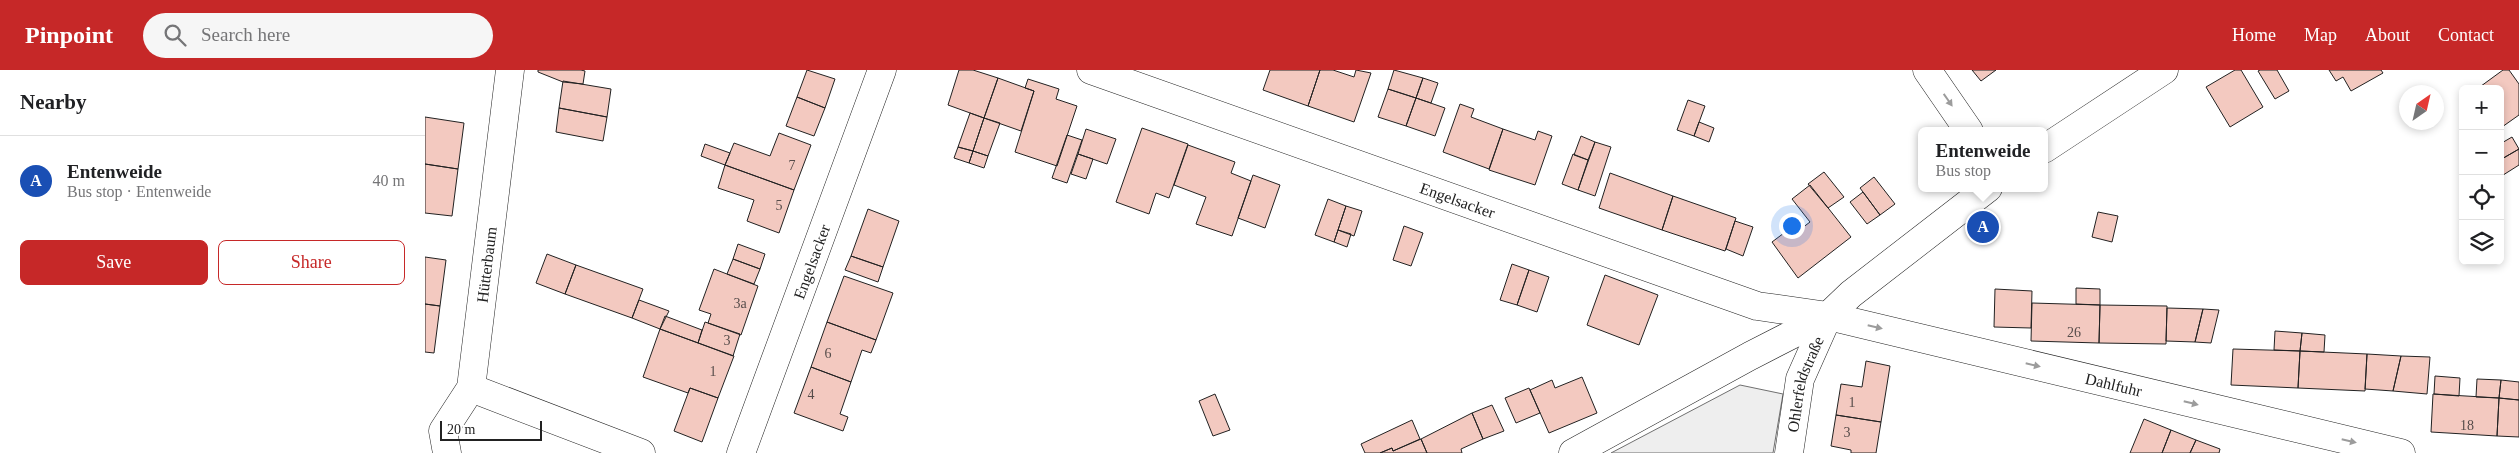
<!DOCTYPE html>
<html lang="en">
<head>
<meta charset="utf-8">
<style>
  :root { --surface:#fff; --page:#f6f6f6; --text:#202124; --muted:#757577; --line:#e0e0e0; --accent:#c62828 }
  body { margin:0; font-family:Georgia,serif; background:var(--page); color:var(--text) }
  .controls { position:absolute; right:15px; top:15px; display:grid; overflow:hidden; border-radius:8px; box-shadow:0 2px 8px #0003 }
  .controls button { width:45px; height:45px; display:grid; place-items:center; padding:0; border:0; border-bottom:1px solid var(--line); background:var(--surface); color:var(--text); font:25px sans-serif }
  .compass { position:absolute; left:1974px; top:15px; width:45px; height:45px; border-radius:50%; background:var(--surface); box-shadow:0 2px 8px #0003; rotate:34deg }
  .scale { position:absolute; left:15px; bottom:12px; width:102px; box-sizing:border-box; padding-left:5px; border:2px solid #222; border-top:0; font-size:14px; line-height:18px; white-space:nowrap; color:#222; -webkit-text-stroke:4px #fff; paint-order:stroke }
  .you { position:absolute; left:1366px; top:155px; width:18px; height:18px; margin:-12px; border:4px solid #fff; border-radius:50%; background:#1a73e8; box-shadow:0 0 0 8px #1a73e833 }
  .badge { display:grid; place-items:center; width:32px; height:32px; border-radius:50%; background:var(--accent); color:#fff; font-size:16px; font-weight:700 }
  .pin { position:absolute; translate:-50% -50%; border:2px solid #fff; box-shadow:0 1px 5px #0006 }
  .popup { position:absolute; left:1493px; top:57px; width:130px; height:65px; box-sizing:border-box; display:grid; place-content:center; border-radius:8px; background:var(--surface); filter:drop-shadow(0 1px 4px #0005); font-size:16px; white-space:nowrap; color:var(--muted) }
  .popup b { font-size:19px; color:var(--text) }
  .popup::after { content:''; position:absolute; left:50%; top:100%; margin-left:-10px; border:10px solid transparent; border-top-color:var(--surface) }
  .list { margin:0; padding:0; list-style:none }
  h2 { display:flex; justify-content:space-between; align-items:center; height:65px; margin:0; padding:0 20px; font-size:21px }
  h2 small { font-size:16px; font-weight:400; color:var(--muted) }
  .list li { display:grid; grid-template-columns:32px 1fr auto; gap:15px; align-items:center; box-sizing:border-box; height:90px; padding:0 20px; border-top:1px solid var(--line) }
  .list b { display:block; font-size:19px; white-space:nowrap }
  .list p { margin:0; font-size:16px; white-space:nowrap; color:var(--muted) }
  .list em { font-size:16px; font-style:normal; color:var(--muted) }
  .actions { display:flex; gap:10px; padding:15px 20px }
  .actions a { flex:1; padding:11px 0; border:1px solid var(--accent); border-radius:8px; text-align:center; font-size:18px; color:var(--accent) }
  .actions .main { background:var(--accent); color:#fff }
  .icon { flex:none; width:28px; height:28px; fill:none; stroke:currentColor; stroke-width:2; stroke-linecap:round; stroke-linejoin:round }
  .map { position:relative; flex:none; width:2094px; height:383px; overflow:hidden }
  header { display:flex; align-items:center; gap:30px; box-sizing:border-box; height:70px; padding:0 25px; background:var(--accent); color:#fff }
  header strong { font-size:24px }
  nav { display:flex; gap:28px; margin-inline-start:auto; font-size:18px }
  .search { width:350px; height:45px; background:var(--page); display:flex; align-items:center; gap:12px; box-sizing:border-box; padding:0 18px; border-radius:28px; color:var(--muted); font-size:19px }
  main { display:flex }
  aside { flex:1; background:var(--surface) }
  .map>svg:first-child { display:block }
</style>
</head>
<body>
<header>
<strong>Pinpoint</strong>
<div class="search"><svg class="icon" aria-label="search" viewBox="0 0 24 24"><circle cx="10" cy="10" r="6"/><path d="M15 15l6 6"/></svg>Search here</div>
<nav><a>Home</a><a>Map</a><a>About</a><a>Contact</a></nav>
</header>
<main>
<aside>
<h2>Nearby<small></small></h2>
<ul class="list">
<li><span class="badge" style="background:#1a4fb4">A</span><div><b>Entenweide</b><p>Bus stop · Entenweide</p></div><em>40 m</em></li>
</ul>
<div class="actions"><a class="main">Save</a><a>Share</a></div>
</aside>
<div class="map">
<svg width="2094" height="383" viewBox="0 0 2094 383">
  <rect width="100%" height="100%" fill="#fff"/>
  <path fill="#eee" stroke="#6f6f6f" d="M 1315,315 L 1358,324 L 1348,383 L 1186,383 Z"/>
  <path fill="#f3c9c0" stroke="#222" d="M 113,0 L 156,0 L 160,1 L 158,14 L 138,12 L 113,2 Z
    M 382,0 L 410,9 L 400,38 L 372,27 Z
    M 534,0 L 548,0 L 573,8 L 559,48 L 523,35 Z
    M 845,0 L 895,0 L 883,36 L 838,20 Z
    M 895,0 L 908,0 L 929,7 L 931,0 L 946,3 L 929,52 L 883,36 Z
    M 969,0 L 998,8 L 991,28 L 963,19 Z
    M 1547,0 L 1571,0 L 1556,11 Z
    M 1810,0 L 1816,0 L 1838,37 L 1805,57 L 1781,17 Z
    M 1835,0 L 1852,0 L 1864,21 L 1850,29 L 1833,1 Z
    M 1904,0 L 1956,0 L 1958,3 L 1926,21 L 1918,7 L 1911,11 Z
    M 2078,0 L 2084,0 L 2094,14 L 2094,45 L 2077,57 L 2075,19 L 2052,19 Z
    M 573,8 L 609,21 L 596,61 L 559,48 Z
    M 998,8 L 1013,13 L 1006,33 L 991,28 Z
    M 603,9 L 634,19 L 631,29 L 652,36 L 632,96 L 590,82 L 609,21 L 600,18 Z
    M 138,11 L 186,19 L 182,47 L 134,38 Z
    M 963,19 L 991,28 L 981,56 L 953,47 Z
    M 372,27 L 400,38 L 389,66 L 361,56 Z
    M 991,28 L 1020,38 L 1010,66 L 981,56 Z
    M 1263,30 L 1280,36 L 1269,66 L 1252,60 Z
    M 1035,34 L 1049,39 L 1046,47 L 1078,59 L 1064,99 L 1018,82 Z
    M 134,38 L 182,47 L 178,71 L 131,62 Z
    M 545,43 L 559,48 L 548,81 L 533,77 Z
    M 0,47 L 39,53 L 33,99 L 0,94 Z
    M 559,48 L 575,53 L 563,86 L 548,81 Z
    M 1274,52 L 1289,58 L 1284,72 L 1269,66 Z
    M 717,58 L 763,74 L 744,128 L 731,123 L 724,144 L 691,132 Z
    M 661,59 L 691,69 L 682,94 L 653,84 Z
    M 1078,59 L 1110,70 L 1113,61 L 1127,66 L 1110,115 L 1064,100 Z
    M 354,63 L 386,75 L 369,120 L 300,95 L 309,73 L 345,86 Z
    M 642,65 L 657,70 L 642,113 L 627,108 Z
    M 1156,66 L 1170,72 L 1163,90 L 1149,85 Z
    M 2087,67 L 2094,79 L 2075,90 L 2075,74 Z
    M 1170,72 L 1186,77 L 1170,126 L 1153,120 Z
    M 280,74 L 305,83 L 300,95 L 276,86 Z
    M 763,75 L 810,92 L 806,103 L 826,111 L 807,166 L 771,154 L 781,127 L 749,115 Z
    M 533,77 L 548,81 L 544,93 L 529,88 Z
    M 2094,79 L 2094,95 L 2075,107 L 2075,90 Z
    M 548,81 L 563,86 L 559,98 L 544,93 Z
    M 653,84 L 668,89 L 661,109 L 646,104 Z
    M 1148,84 L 1163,90 L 1153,120 L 1137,114 Z
    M 0,94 L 33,99 L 27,146 L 0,143 Z
    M 300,95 L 369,120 L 354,163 L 322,151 L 329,130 L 293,118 Z
    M 1399,102 L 1419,127 L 1403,138 L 1383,114 Z
    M 1185,103 L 1248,126 L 1237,160 L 1174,138 Z
    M 828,105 L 855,115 L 840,158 L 813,148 Z
    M 1449,107 L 1470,134 L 1455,145 L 1435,118 Z
    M 1385,115 L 1426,167 L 1373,208 L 1347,172 L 1359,163 L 1364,168 L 1385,152 L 1367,129 Z
    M 1438,122 L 1455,145 L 1442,154 L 1425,132 Z
    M 1248,126 L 1311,148 L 1300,181 L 1237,160 Z
    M 903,129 L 921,136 L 909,172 L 890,165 Z
    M 921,136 L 937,141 L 929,166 L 913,160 Z
    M 443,139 L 474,151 L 458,197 L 426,186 Z
    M 1673,142 L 1693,146 L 1687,172 L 1667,167 Z
    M 1310,151 L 1328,157 L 1318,186 L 1301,179 Z
    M 979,156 L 998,163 L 986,196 L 968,190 Z
    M 913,160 L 926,164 L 922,177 L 909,172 Z
    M 313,174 L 340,184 L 335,199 L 308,189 Z
    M 122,184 L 151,195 L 140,224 L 111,213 Z
    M 426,186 L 458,197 L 453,212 L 420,200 Z
    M 0,187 L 21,190 L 15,236 L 0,234 Z
    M 308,189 L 335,199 L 329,214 L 302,204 Z
    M 1087,194 L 1104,200 L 1092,235 L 1075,230 Z
    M 151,195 L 218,219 L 207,248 L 140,224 Z
    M 289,199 L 333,216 L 316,265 L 283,253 L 286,244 L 274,240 Z
    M 1104,200 L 1124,207 L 1112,242 L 1092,235 Z
    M 1180,205 L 1233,225 L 1214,275 L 1162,255 Z
    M 419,206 L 468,223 L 451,270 L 402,252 Z
    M 1651,218 L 1675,219 L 1675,235 L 1651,234 Z
    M 1570,219 L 1607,221 L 1606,258 L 1569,257 Z
    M 214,230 L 244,241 L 235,259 L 207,248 Z
    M 1607,233 L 1675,235 L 1674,273 L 1606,271 Z
    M 0,234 L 15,236 L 9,283 L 0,282 Z
    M 1675,235 L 1742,236 L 1741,274 L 1674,273 Z
    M 1742,238 L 1778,239 L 1770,272 L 1741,271 Z
    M 1778,239 L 1794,240 L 1786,273 L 1770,272 Z
    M 240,246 L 277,260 L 273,273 L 235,259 Z
    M 280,252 L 315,264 L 308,286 L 273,273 Z
    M 402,252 L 451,270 L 446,283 L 437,280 L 426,312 L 386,297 Z
    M 235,259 L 309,286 L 293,328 L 265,318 L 263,323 L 218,307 Z
    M 1850,261 L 1877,263 L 1875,281 L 1849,280 Z
    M 1877,263 L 1900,265 L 1899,282 L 1875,281 Z
    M 1808,279 L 1875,281 L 1873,318 L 1806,315 Z
    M 1875,281 L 1942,284 L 1940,321 L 1873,318 Z
    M 1942,284 L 1976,286 L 1968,321 L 1940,319 Z
    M 1976,286 L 2005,287 L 2002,324 L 1968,321 Z
    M 1441,291 L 1465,296 L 1456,352 L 1411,345 L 1416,314 L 1437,317 Z
    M 386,297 L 426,312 L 415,344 L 423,347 L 418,361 L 369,343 Z
    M 2010,306 L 2035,308 L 2034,326 L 2009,324 Z
    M 1157,307 L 1172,343 L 1124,363 L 1105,320 L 1127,310 L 1130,318 Z
    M 2052,309 L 2076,310 L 2074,328 L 2051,327 Z
    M 2076,310 L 2094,312 L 2094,330 L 2074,328 Z
    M 265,318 L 293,328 L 277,372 L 249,361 Z
    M 1104,318 L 1115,343 L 1091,353 L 1080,328 Z
    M 790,324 L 805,360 L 788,366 L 774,331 Z
    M 2008,324 L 2074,328 L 2072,366 L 2006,362 Z
    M 2074,328 L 2094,330 L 2094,367 L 2072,366 Z
    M 1067,335 L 1079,361 L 1058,369 L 1047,343 Z
    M 1047,343 L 1058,369 L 1036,379 L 1037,383 L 1002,383 L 996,369 Z
    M 1411,345 L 1456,352 L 1451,383 L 1426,383 L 1426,380 L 1406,376 Z
    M 1719,349 L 1746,360 L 1737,383 L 1705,383 Z
    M 987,350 L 995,369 L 968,381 L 967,378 L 955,383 L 940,383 L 936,374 Z
    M 1746,360 L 1771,370 L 1765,383 L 1737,383 Z
    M 996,369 L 1002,383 L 955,383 L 967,378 L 968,381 Z
    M 1771,370 L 1795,379 L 1794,383 L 1765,383 Z"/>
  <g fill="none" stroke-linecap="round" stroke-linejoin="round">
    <defs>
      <g id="minor">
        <path id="s1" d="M 666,0 L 1332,236 L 1403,246 L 1976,383"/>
        <path d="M 1502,0 L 1544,61"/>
        <path d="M 1619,79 L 1739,0"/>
        <path d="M 46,318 L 216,383"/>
        <path id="s2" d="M 22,383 L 18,361 L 46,318 L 85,0"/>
        <path id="s3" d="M 316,383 L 457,0"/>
        <path d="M 1148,383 L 1325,286 L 1403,246 L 1426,224 L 1563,118"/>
        <path id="s4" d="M 1364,383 L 1375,309 L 1403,246"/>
      </g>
    </defs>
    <use href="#minor" stroke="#222" stroke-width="29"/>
    <use href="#minor" stroke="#fff" stroke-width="28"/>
  </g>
  <defs><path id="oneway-solid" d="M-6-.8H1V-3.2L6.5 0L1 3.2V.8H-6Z" transform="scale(1.25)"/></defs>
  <g fill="#9c9c9c">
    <use href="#oneway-solid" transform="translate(1523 30) rotate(55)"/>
    <use href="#oneway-solid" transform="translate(1450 257) rotate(13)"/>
    <use href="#oneway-solid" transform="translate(1608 295) rotate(13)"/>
    <use href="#oneway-solid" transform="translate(1766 333) rotate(14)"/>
    <use href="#oneway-solid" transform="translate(1924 371) rotate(13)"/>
  </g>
  <g text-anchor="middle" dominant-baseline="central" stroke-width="4" stroke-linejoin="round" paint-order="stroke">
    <g font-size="14" fill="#564c4a">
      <text x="367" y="95">7</text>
      <text x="354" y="135">5</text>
      <text x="315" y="233">3a</text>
      <text x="1649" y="262">26</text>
      <text x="302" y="270">3</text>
      <text x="403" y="283">6</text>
      <text x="288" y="301">1</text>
      <text x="386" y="324">4</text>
      <text x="1427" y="332">1</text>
      <text x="2042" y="355">18</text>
      <text x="1422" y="362">3</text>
    </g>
    <g font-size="16" fill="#222" stroke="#fff">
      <text stroke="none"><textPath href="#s1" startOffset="389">Engelsacker</textPath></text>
      <text stroke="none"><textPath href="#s3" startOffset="204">Engelsacker</textPath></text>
      <text stroke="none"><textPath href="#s2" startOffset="198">Hütterbaum</textPath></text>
      <text stroke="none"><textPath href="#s4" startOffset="71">Ohlerfeldstraße</textPath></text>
      <text stroke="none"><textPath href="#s1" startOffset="1072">Dahlfuhr</textPath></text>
    </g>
  </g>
</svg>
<div class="controls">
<button>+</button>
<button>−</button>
<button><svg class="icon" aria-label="locate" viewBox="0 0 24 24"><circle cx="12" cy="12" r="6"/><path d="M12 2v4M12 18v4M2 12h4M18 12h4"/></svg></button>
<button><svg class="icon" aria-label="layers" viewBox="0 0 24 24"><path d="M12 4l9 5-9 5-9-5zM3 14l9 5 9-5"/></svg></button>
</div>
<svg class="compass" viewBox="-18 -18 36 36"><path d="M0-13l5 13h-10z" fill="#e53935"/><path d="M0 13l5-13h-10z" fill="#757577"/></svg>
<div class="scale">20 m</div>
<div class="you"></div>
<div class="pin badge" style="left:1558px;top:157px;background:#1a4fb4">A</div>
<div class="popup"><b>Entenweide</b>Bus stop</div>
</div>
</main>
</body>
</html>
